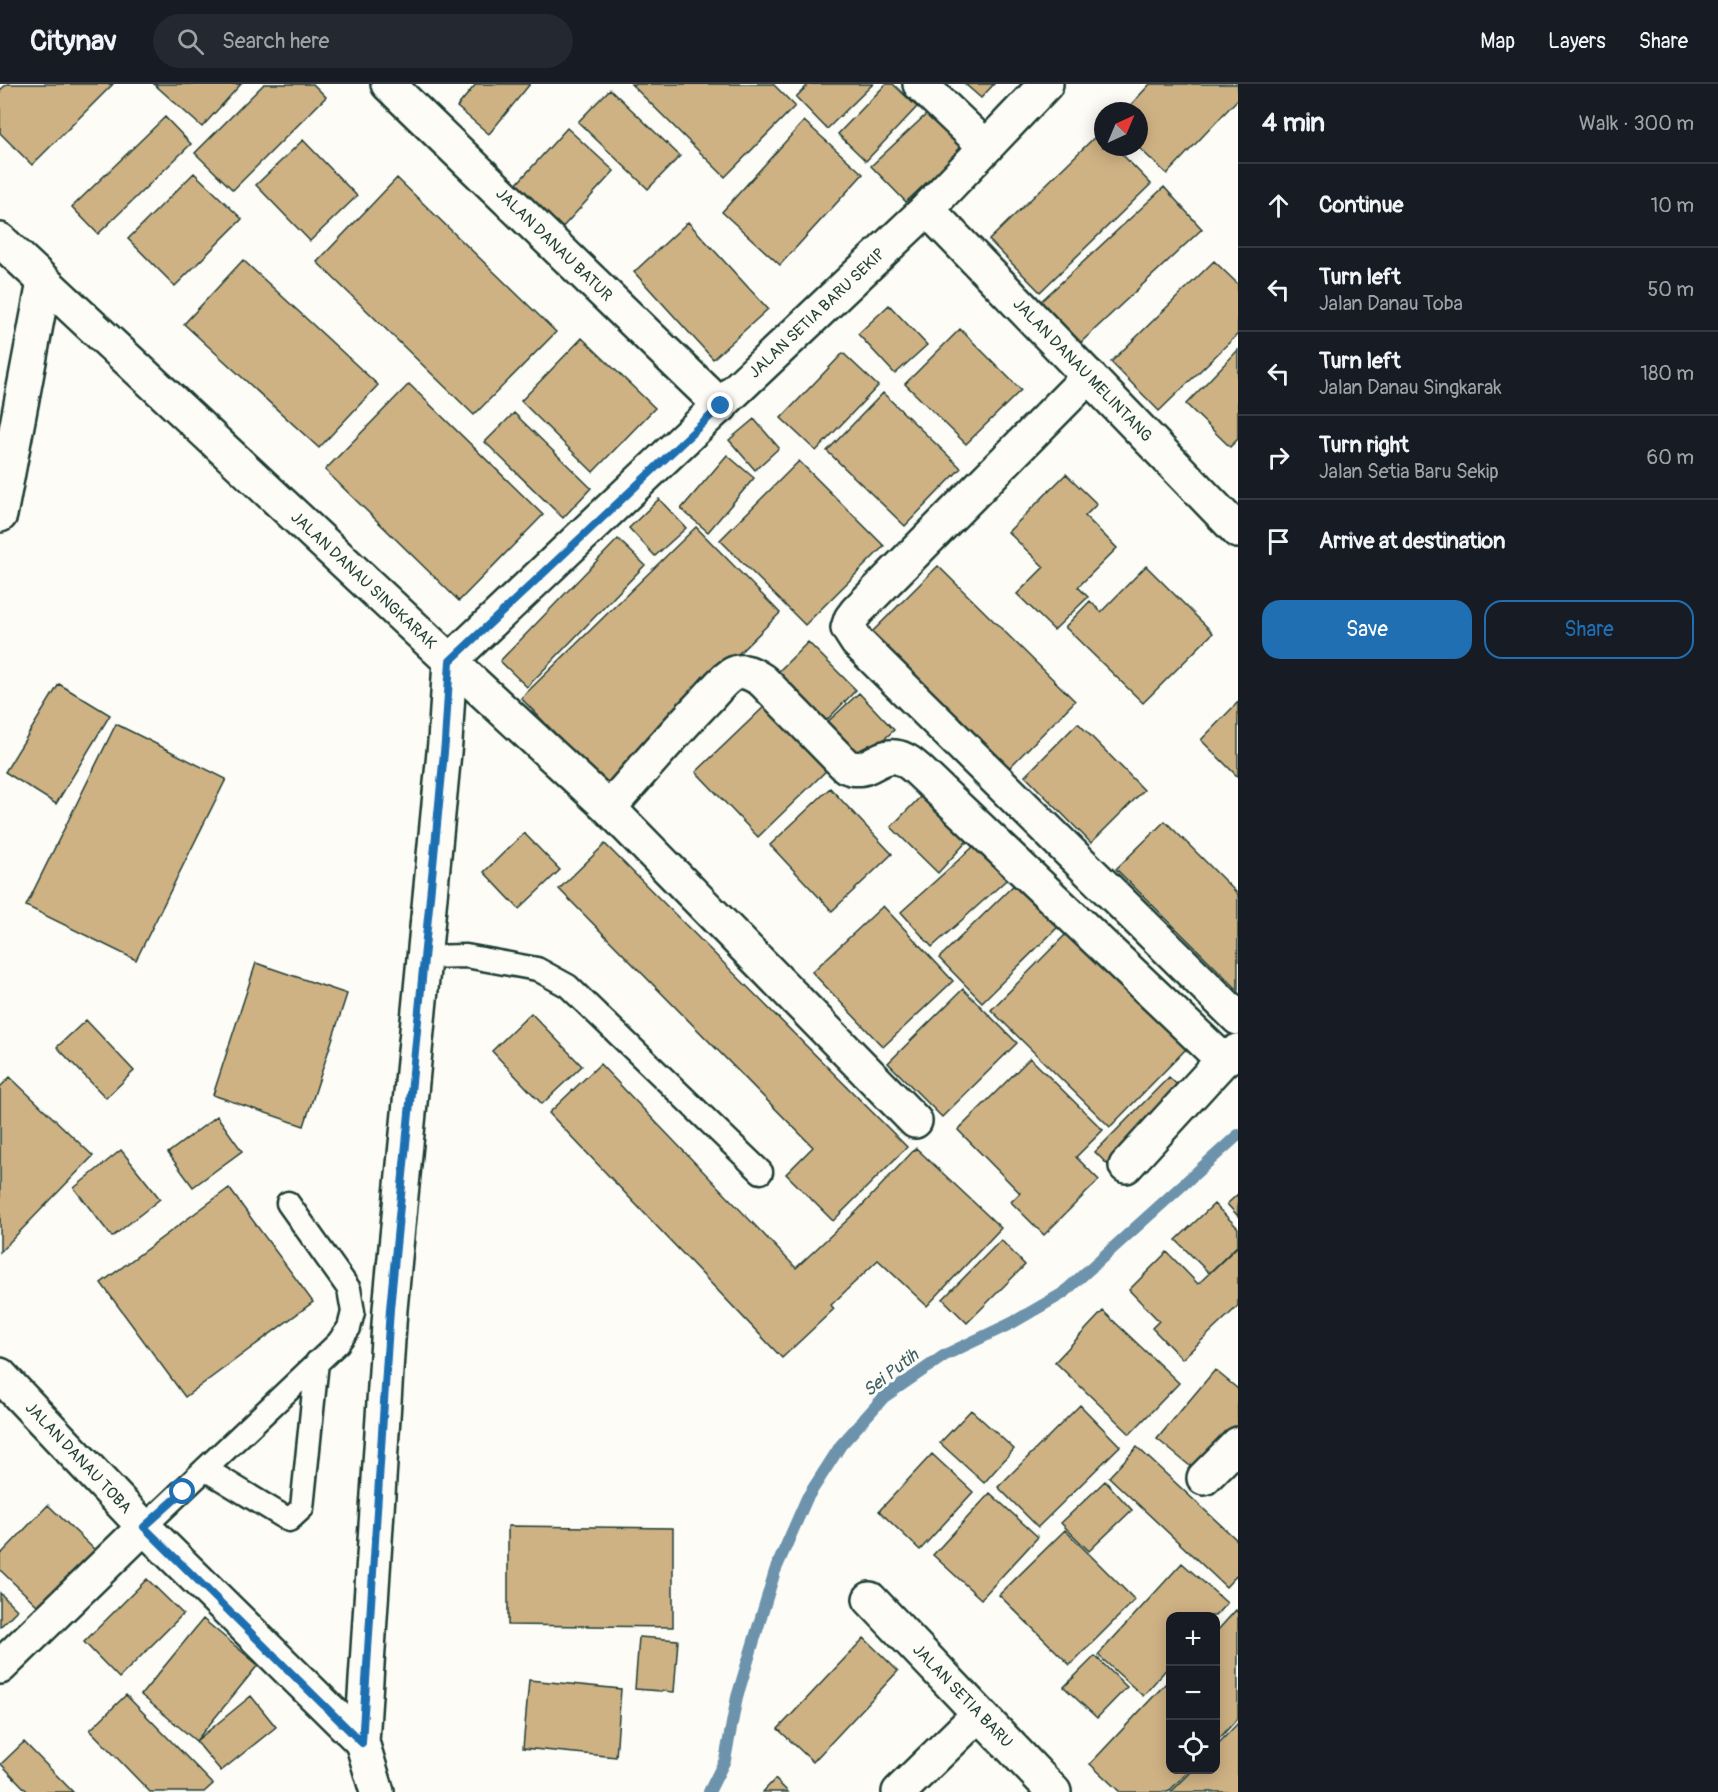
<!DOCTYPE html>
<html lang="en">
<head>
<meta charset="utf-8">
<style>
  :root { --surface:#171b24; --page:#242831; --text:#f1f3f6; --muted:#9ea1a6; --line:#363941; --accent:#1f6fb2 }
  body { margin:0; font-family:Pangolin,sans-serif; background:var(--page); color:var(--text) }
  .controls { position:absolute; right:18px; bottom:18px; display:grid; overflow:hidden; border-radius:12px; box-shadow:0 3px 15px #0003 }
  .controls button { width:54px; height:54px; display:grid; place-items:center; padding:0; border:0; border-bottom:2px solid var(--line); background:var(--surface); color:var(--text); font:30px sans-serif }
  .compass { position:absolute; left:1094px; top:18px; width:54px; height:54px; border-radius:50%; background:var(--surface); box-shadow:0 3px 15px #0003; rotate:44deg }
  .stop { position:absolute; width:18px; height:18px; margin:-14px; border:4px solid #1f6fb2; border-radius:50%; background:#fff }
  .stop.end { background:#1f6fb2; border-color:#fff; box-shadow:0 2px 6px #0008 }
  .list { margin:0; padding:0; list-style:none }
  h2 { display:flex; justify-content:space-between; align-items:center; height:78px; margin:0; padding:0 24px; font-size:26px }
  h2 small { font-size:20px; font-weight:400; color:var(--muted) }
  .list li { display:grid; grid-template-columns:39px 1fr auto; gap:18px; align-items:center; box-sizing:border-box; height:84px; padding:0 24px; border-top:2px solid var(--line) }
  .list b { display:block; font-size:22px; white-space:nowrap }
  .list p { margin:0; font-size:20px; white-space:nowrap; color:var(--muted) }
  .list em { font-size:20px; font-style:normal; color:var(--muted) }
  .actions { display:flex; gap:12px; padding:18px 24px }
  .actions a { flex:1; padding:14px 0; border:2px solid var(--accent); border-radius:18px; text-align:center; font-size:21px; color:var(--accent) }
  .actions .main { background:var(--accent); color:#fff }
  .icon { flex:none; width:33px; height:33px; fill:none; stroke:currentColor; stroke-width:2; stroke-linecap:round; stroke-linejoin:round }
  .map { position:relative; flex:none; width:1238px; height:1708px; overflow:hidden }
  header { display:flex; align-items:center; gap:36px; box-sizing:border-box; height:84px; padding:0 30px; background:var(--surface); border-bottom:2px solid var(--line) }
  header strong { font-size:28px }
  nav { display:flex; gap:33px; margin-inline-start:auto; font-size:21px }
  .search { width:420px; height:54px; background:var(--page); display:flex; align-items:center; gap:15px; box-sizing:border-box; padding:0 21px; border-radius:33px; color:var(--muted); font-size:22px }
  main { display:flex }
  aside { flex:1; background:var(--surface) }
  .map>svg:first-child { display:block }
</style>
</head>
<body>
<header>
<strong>Citynav</strong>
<div class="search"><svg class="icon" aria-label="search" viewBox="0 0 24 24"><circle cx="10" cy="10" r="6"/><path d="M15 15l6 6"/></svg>Search here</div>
<nav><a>Map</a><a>Layers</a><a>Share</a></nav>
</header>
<main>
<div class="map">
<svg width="1238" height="1708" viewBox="0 0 1238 1708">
  <rect width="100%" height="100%" fill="#fdfcf7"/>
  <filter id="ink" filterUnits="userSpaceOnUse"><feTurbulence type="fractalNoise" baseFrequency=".0167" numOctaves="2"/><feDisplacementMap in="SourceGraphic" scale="12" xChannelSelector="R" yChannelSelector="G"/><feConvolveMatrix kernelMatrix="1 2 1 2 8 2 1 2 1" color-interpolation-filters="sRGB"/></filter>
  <g filter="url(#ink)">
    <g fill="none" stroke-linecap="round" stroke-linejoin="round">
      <path stroke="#6c93ab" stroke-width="12" d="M 709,1708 L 725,1676 L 737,1613 L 775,1487 L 807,1414 L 841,1361 L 884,1313 L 945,1271 L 1012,1239 L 1062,1210 L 1238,1051"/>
    </g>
    <path fill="#cfb284" stroke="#1f3d34" stroke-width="1.5" d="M 7,0 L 113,0 L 32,81 L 0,49 L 0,6 Z
      M 154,0 L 241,0 L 202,43 Z
      M 264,0 L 313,0 L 326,13 L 233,106 L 195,69 Z
      M 476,0 L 530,0 L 489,50 L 457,23 Z
      M 631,0 L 773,0 L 795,22 L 725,93 Z
      M 809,0 L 873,0 L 827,45 L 796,13 Z
      M 886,0 L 893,0 L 917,23 L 866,77 L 838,50 Z
      M 965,0 L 994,0 L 981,14 Z
      M 1150,0 L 1238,0 L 1238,15 L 1167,90 L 1138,63 L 1139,27 L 1125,27 Z
      M 610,5 L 680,72 L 648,105 L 578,38 Z
      M 932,25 L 966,61 L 906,118 L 871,82 Z
      M 165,33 L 191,60 L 98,150 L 72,123 Z
      M 804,37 L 863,90 L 780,181 L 722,128 Z
      M 567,44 L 614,87 L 560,146 L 514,103 Z
      M 1100,48 L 1103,51 L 1103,63 L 1115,63 L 1151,100 L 1040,208 L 989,156 Z
      M 303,56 L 357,112 L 310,157 L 256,101 Z
      M 194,89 L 242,135 L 175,202 L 128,155 Z
      M 397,94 L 556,248 L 474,331 L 317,178 Z
      M 1164,103 L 1202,145 L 1077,262 L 1038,220 Z
      M 688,138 L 768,225 L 713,275 L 634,188 Z
      M 243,176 L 378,301 L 319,364 L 184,240 Z
      M 1214,177 L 1238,200 L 1238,250 L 1159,327 L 1111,278 Z
      M 889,221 L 927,261 L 895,290 L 858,250 Z
      M 960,245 L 1021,306 L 966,360 L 905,300 Z
      M 582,254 L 655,324 L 593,388 L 521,317 Z
      M 1238,266 L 1238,355 L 1230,363 L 1186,320 Z
      M 843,269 L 878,302 L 816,367 L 781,334 Z
      M 409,300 L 543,431 L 459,517 L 325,386 Z
      M 883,309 L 961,384 L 905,442 L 827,367 Z
      M 514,329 L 591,404 L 563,434 L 485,358 Z
      M 754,335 L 779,364 L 755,386 L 729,356 Z
      M 727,371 L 754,394 L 708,448 L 681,425 Z
      M 799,377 L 884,462 L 805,541 L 720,456 Z
      M 1066,390 L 1097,420 L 1085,432 L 1117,464 L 1078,503 L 1088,513 L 1054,546 L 1017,510 L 1044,483 L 1008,448 Z
      M 659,415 L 686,444 L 655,472 L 629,444 Z
      M 696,443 L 780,529 L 605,701 L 521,614 Z
      M 618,455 L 645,481 L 527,603 L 500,577 Z
      M 938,482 L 1075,617 L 1009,684 L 872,548 Z
      M 1146,482 L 1213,549 L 1143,619 L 1065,543 L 1090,517 L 1101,528 Z
      M 808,558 L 856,606 L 821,642 L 772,594 Z
      M 59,600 L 110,631 L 56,720 L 5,688 Z
      M 859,609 L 894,646 L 857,680 L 822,643 Z
      M 1238,618 L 1238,693 L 1201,656 Z
      M 768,619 L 830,683 L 758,753 L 696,688 Z
      M 1078,639 L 1144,706 L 1091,759 L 1025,692 Z
      M 116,640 L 226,695 L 136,876 L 26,822 Z
      M 830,704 L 892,770 L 832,827 L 770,761 Z
      M 922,711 L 969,755 L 938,789 L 891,743 Z
      M 1165,737 L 1238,810 L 1238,906 L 1116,785 Z
      M 524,749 L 560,786 L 519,825 L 484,788 Z
      M 983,754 L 1014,789 L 932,863 L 901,828 Z
      M 605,760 L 907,1063 L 833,1137 L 786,1090 L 813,1063 L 559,805 Z
      M 1020,795 L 1063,838 L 982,918 L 939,874 Z
      M 883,822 L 953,897 L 883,963 L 812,888 Z
      M 1068,848 L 1187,964 L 1110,1043 L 991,926 Z
      M 256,879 L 347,910 L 304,1042 L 213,1011 Z
      M 963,905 L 1017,959 L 942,1033 L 888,979 Z
      M 531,929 L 582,982 L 542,1020 L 492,967 Z
      M 86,936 L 134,987 L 106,1014 L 57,963 Z
      M 1030,974 L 1103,1046 L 1076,1073 L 1099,1096 L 1044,1151 L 1011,1118 L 1020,1109 L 958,1046 Z
      M 600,980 L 796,1184 L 858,1126 L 916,1064 L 1001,1144 L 927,1222 L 878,1176 L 831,1221 L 834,1225 L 782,1274 L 549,1029 Z
      M 10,993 L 93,1072 L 0,1168 L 0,1003 Z
      M 1169,993 L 1190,1013 L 1116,1089 L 1095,1068 Z
      M 217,1032 L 242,1067 L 193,1103 L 168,1069 Z
      M 121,1066 L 160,1115 L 112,1153 L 74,1104 Z
      M 229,1104 L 313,1218 L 185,1313 L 101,1199 Z
      M 1238,1110 L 1238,1132 L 1227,1120 Z
      M 1214,1120 L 1238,1144 L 1238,1161 L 1209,1189 L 1176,1156 Z
      M 1001,1156 L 1025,1181 L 967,1239 L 943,1215 Z
      M 1238,1162 L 1238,1222 L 1182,1275 L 1152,1244 L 1159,1237 L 1129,1206 L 1167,1168 L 1198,1200 Z
      M 1103,1227 L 1179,1299 L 1130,1350 L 1055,1278 Z
      M 1215,1286 L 1238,1305 L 1238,1347 L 1201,1391 L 1157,1355 Z
      M 1080,1321 L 1120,1362 L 1038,1443 L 998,1403 Z
      M 971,1326 L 1014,1365 L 984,1399 L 940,1359 Z
      M 1137,1363 L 1238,1457 L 1238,1490 L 1226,1503 L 1109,1393 Z
      M 932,1370 L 973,1408 L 920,1466 L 879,1427 Z
      M 1105,1397 L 1132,1426 L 1089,1467 L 1061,1439 Z
      M 990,1409 L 1038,1453 L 981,1515 L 933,1471 Z
      M 48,1421 L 95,1466 L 39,1523 L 0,1486 L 0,1471 Z
      M 508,1442 L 673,1444 L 673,1543 L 508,1541 Z
      M 1065,1446 L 1135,1516 L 1070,1581 L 999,1511 Z
      M 1182,1479 L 1227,1519 L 1215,1532 L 1170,1532 L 1170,1581 L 1143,1612 L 1098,1571 Z
      M 147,1495 L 183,1530 L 119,1594 L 84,1558 Z
      M 0,1509 L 17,1526 L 0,1543 Z
      M 1236,1526 L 1238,1529 L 1238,1634 L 1216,1658 L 1216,1548 Z
      M 203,1535 L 258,1581 L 196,1657 L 141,1611 Z
      M 639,1553 L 678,1556 L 674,1608 L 635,1605 Z
      M 864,1554 L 898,1587 L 813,1678 L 778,1645 Z
      M 1095,1572 L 1127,1603 L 1097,1634 L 1064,1603 Z
      M 1170,1595 L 1170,1686 L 1190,1686 L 1168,1708 L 1120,1708 L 1090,1680 Z
      M 529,1596 L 621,1605 L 616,1673 L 523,1664 Z
      M 126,1611 L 213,1700 L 204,1708 L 150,1708 L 90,1646 Z
      M 251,1612 L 276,1643 L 221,1687 L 196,1657 Z
      M 1238,1639 L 1238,1708 L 1171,1708 L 1193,1686 L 1216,1686 L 1216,1662 Z
      M 24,1658 L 73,1708 L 28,1708 L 1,1680 Z
      M 775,1695 L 788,1708 L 763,1708 Z"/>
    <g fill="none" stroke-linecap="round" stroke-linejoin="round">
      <defs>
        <path id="service" d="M 423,873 L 466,872 L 537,885 L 568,902 L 761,1088
          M 205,1385 L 289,1436 L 302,1424 L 317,1278
          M 144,1443 L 338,1259 L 349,1244 L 353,1228 L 349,1205 L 288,1119"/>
        <g id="minor">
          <path id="s1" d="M 388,0 L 721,322"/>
          <path d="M 920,0 L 986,63"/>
          <path id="s2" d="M 927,125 L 1238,447"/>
          <path d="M 1089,292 L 857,527 L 851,535 L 848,544 L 857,558 L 1238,934"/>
          <path d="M 0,431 L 44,198"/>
          <path d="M 609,724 C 641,688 672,651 706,616 C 714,608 723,595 733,590 C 744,584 754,591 763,597 L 846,682 C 869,692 876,670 896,673 C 904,674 911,680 917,685 L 1223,976 L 1238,967"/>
          <path id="s3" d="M 915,1037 L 609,724 L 450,577 L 927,125 L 1046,0"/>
          <path d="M 1126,1082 L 1223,976"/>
          <path id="s4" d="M 0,1291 L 144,1443 L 362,1658"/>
          <path d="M 1204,1394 L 1238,1360"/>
          <path id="s5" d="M 870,1515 L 1054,1708"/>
          <path d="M 0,1583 L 144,1443"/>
          <path d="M 899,1708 L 979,1630"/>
        </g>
        <g id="tertiary">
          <path id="s6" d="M 0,156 L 450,577 L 445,658 L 390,1225 L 362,1658 L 377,1708"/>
        </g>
      </defs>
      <use href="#service" stroke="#1f3d34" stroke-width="27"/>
      <use href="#minor" stroke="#1f3d34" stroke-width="38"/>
      <use href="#tertiary" stroke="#1f3d34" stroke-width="38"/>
      <use href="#service" stroke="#fdfcf7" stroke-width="22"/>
      <use href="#minor" stroke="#fdfcf7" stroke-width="33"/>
      <use href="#tertiary" stroke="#fdfcf7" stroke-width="33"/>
    </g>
  </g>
  <g fill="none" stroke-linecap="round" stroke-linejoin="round" filter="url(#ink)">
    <path stroke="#1f6fb2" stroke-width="8" d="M 183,1408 L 144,1443 L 362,1659 L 390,1225 L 445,658 L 450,577 L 721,322"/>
  </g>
  <g text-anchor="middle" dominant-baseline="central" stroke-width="6" stroke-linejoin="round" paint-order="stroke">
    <g font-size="16" fill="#1f3d34" stroke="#fdfcf7">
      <text stroke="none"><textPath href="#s1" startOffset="231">JALAN DANAU BATUR</textPath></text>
      <text stroke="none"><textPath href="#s3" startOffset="1160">JALAN SETIA BARU SEKIP</textPath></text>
      <text stroke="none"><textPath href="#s2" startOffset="224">JALAN DANAU MELINTANG</textPath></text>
      <text stroke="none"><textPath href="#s6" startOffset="498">JALAN DANAU SINGKARAK</textPath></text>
      <text stroke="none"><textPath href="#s4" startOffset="114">JALAN DANAU TOBA</textPath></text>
      <text stroke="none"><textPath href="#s5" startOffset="134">JALAN SETIA BARU</textPath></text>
    </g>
    <g font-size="18" font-style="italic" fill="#3f6166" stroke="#fdfcf7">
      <text transform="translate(891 1289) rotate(-38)">Sei Putih</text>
    </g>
  </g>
</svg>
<div class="controls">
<button>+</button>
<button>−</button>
<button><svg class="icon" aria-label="locate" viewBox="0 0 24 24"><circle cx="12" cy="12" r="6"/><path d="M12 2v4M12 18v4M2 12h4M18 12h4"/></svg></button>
</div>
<svg class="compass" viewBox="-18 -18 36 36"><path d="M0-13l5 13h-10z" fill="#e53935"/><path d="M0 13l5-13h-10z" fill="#9ea1a6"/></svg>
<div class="stop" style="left:183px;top:1408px"></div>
<div class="stop end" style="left:721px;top:322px"></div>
</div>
<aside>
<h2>4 min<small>Walk · 300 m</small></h2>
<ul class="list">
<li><svg class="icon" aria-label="ahead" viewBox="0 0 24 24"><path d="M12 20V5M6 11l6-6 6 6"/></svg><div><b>Continue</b></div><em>10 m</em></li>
<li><svg class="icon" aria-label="left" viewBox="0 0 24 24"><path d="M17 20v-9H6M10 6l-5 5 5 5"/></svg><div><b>Turn left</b><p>Jalan Danau Toba</p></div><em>50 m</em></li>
<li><svg class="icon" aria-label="left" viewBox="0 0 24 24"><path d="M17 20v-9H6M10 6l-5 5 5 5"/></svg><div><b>Turn left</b><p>Jalan Danau Singkarak</p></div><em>180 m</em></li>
<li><svg class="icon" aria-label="right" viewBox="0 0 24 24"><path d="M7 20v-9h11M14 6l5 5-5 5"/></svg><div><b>Turn right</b><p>Jalan Setia Baru Sekip</p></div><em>60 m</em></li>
<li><svg class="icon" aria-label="arrive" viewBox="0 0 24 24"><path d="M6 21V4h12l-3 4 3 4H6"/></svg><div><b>Arrive at destination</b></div></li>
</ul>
<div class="actions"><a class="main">Save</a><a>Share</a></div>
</aside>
</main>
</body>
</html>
